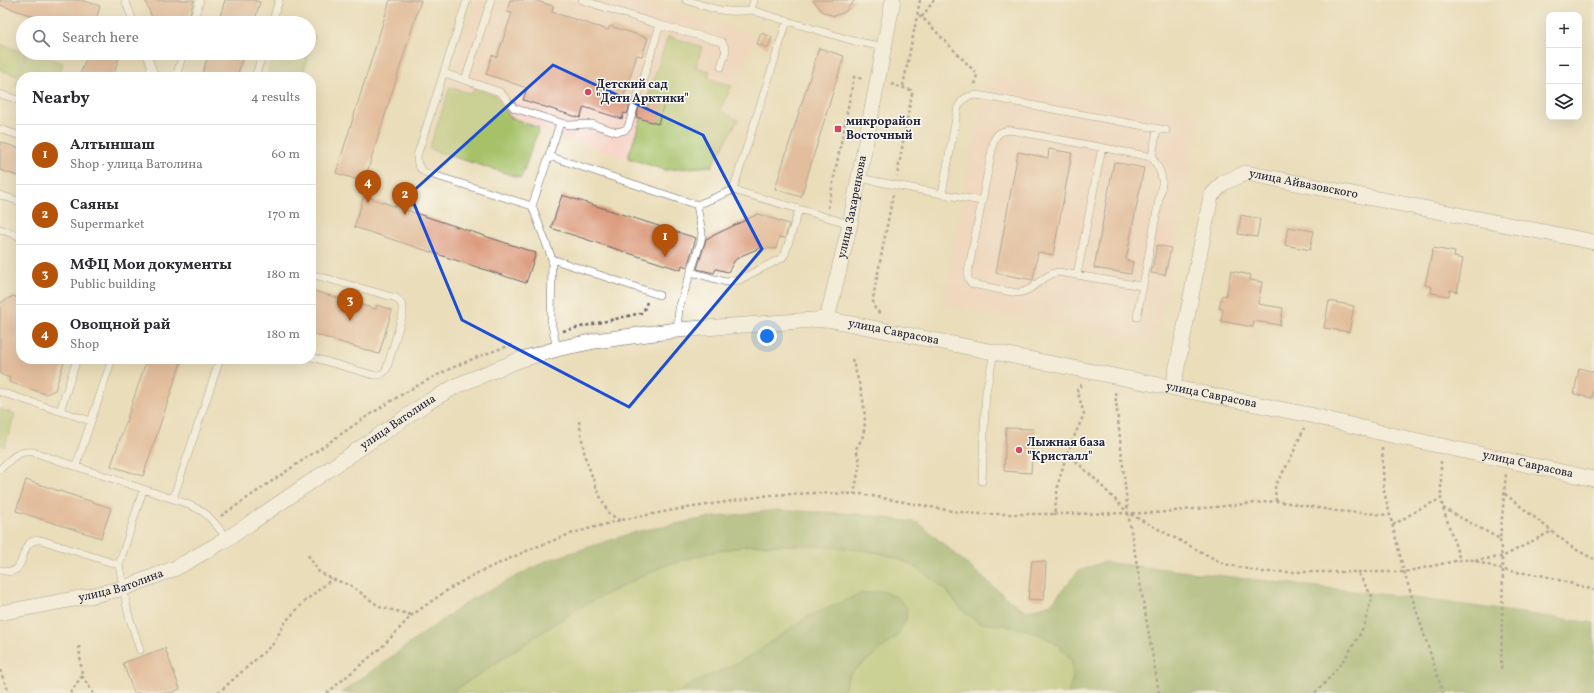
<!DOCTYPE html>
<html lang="en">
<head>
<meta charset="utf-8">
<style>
  :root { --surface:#fff; --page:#f7f7f7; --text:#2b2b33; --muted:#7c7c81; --line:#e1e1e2; --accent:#b45309 }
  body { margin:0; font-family:Vollkorn,serif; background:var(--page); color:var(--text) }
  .controls { position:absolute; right:12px; top:12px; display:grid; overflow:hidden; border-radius:8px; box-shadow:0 4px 16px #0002 }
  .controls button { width:36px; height:36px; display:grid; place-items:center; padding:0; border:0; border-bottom:1px solid var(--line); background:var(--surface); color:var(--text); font:20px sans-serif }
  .you { position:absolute; left:767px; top:336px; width:14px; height:14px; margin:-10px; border:3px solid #fff; border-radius:50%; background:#1a73e8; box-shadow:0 0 0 6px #1a73e833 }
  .badge { display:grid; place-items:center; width:26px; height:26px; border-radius:50%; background:var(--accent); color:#fff; font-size:13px; font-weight:700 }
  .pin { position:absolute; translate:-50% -33px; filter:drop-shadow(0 1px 2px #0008) }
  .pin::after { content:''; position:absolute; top:21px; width:14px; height:12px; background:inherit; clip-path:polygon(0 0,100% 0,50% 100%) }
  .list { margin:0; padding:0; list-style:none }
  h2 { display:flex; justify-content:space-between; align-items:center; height:52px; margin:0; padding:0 16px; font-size:17px }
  h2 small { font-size:13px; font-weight:400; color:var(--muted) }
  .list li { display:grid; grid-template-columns:26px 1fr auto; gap:12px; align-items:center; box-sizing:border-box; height:60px; padding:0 16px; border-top:1px solid var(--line) }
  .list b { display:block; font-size:15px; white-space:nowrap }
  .list p { margin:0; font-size:13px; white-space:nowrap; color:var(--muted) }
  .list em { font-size:13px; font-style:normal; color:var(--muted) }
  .icon { flex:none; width:22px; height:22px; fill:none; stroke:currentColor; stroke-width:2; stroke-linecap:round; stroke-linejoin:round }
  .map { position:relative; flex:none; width:1594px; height:693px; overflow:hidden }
  .search { position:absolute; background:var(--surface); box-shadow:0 4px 16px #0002; left:16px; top:16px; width:300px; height:44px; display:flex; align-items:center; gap:10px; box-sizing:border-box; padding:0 14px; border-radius:22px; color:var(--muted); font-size:15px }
  .panel { position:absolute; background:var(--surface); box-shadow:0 4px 16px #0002; left:16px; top:72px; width:300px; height:292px; border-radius:16px }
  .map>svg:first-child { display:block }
</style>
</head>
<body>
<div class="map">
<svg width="1594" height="693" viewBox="0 0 1594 693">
  <rect width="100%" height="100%" fill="#fdfcf7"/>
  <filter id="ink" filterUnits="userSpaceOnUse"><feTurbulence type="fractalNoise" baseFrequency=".025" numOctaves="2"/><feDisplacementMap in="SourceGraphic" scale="8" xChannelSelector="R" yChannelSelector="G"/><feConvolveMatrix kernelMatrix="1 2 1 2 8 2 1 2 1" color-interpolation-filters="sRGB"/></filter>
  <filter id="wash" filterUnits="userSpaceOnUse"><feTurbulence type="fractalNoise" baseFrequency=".012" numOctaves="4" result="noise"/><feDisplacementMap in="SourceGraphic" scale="16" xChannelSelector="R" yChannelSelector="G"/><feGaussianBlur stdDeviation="0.9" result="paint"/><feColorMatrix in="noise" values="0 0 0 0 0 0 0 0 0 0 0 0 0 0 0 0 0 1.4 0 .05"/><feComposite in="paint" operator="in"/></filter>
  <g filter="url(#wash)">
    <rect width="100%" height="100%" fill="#eaddb9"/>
    <path fill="#f6d2c4" d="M 476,0 L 639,0 L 757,36 L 722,109 L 740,119 L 713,167 L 665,171 L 539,129 L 522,180 L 428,149 Z
      M 987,74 L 1201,113 L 1156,343 L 943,305 Z"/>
    <path fill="#a6c168" stroke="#647252" d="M 309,33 L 315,35 L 302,77 L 267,77 L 274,53 L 309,53 Z
      M 668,36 L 702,47 L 696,67 L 710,71 L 708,78 L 732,86 L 720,110 L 738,120 L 712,166 L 665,170 L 628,158 Z
      M 0,44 L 25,53 L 17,76 L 0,70 Z
      M 27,53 L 34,53 L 63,63 L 59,77 L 21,77 L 21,88 L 16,86 Z
      M 450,87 L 472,94 L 474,88 L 496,96 L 510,117 L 539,128 L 521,178 L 429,149 Z
      M 0,409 L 15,414 L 5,446 L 0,445 Z
      M 750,545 C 796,545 869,543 911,564 C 920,568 935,580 942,587 C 949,593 959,610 967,613 C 999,626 1043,626 1066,654 C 1067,656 1070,658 1072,661 C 1076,671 1071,684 1068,693 L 843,693 L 849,675 L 897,636 L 807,617 L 753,655 L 686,687 L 679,693 L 451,693 L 580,607 L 663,566 L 708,553 Z"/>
    <path fill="#84a75c" stroke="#53644c" d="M 778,510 L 860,514 L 919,523 L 1009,600 L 1027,611 L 1051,604 L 1078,571 L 1104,562 L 1421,599 L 1594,623 L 1594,693 L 1068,693 L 1073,679 L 1072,661 L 1059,645 L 1037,633 L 1009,626 L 980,623 L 965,613 L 942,586 L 911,564 L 882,553 L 845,548 L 797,545 L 750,545 L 708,553 L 663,566 L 580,607 L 451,693 L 341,693 L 470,600 L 546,561 L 635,532 L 707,518 Z
      M 881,591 L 897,597 L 907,608 L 906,620 L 897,636 L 849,675 L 843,693 L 679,693 L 686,687 L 753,655 L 807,617 L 860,594 Z"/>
    <g id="blocks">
      <path fill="#db9a7b" d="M 0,0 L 81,0 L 100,6 L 95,23 L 53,23 L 0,5 Z
        M 145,0 L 194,0 L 187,23 L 168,23 L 152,18 Z
        M 225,0 L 253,0 L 260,2 L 254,23 L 218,23 Z
        M 390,0 L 421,0 L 364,182 L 336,173 Z
        M 510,0 L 534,0 L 553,6 L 552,12 L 608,30 L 610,26 L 648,38 L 642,56 L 637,55 L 623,99 L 631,101 L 627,114 L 624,113 L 622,119 L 584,107 L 580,118 L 523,100 L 527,88 L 486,74 L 492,55 L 497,57 L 512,13 L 507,12 Z
        M 813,0 L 855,0 L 845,12 L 834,16 L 823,12 Z
        M 761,33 L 772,37 L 768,48 L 757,44 Z
        M 819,48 L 844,56 L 801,197 L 775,189 Z
        M 88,53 L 105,53 L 119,58 L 113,77 L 79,77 Z
        M 209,53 L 244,53 L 237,77 L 201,77 Z
        M 651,99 L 664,103 L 658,124 L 636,117 L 640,104 L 648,106 Z
        M 0,142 L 21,149 L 21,177 L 0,170 Z
        M 1049,149 L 1072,153 L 1053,255 L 1038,252 L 1033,280 L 996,273 L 1018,152 L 1048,158 Z
        M 1114,162 L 1144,168 L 1126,260 L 1133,262 L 1131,274 L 1094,268 Z
        M 562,195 L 696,238 L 687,267 L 682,265 L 681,270 L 551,228 Z
        M 364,196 L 536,253 L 526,283 L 354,227 Z
        M 758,214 L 789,224 L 785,238 L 779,237 L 776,249 L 760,248 L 743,255 L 735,260 L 728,272 L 716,269 L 714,273 L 697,269 L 706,239 Z
        M 1241,215 L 1260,219 L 1257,237 L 1238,234 Z
        M 1288,227 L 1314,231 L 1310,250 L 1285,245 Z
        M 1157,245 L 1171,248 L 1165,275 L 1151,273 Z
        M 1433,248 L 1455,252 L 1454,257 L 1463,259 L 1457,292 L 1450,290 L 1449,296 L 1431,293 L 1432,287 L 1425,285 Z
        M 1231,271 L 1251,275 L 1250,280 L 1262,282 L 1258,304 L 1283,308 L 1280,325 L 1254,321 L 1253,327 L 1221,321 L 1223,309 L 1219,308 L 1222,295 L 1226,296 Z
        M 314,291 L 376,309 L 377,305 L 392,310 L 379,354 L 311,333 L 311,301 Z
        M 13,296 L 21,299 L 21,359 L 65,359 L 55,390 L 46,394 L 9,382 L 10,378 L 0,374 L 0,303 Z
        M 1329,301 L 1354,306 L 1349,332 L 1324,328 Z
        M 147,359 L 182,359 L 143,476 L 111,466 Z
        M 1579,368 L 1594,372 L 1594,386 L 1592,398 L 1574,394 Z
        M 1006,428 L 1034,429 L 1031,473 L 1004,471 Z
        M 26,480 L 111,508 L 101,538 L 16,511 Z
        M 1032,561 L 1046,562 L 1044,600 L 1028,599 Z
        M 165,648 L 180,689 L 170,693 L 134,693 L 123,663 Z"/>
    </g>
  </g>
  <g filter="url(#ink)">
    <use href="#blocks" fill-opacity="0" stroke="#686367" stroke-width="1"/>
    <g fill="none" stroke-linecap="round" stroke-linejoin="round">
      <defs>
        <path id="lane" d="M 125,0 L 134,23
          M 467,0 L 417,156 C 417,163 418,167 424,172 L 532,206 L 552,259 L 551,321 L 557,349
          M 686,0 C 712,8 723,14 751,10
          M 754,0 L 751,10 L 787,21
          M 192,23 L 200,0
          M 272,23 L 279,0
          M 660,25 L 722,42 L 726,50 L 721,67
          M 146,53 L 155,77
          M 444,73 L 500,92 L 514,108 L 517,109 L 568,125 L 592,124 L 617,132 L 625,130 L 628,127 L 660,25 L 582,0
          M 148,77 L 151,67
          M 176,77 L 183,53
          M 255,77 L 263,53
          M 465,80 L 491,0
          M 0,94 L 21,101
          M 0,129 L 21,136
          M 549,156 L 560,123
          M 859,178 L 942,194 L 958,107 C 964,96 971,94 983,96 L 1166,130
          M 733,190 L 850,224
          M 942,194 L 982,201
          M 0,195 L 21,202
          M 532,206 L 549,156 L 697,205 L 733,190 L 787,21 L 854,41 L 884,47
          M 0,229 L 21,237
          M 552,259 L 659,295
          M 691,272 L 726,282 L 739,280 L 782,258 L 785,254 L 799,209
          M 311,274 L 396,298 C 402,303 403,306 403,313 L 387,368 C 384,374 381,375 373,375 L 311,357
          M 1077,275 L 1102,147
          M 1142,286 L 1058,272 C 1041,275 1034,292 1017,293 L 972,284 L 968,279 L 968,272 L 994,140 C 998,132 1002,131 1010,130 L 1152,157
          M 1137,317 L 1162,184 C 1163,173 1157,166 1152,157 L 1157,129
          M 677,330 L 679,308 L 701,241 L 702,233 L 697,205
          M 220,359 L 173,499 C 204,509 208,513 227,539
          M 0,392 L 91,421
          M 60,411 L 77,359
          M 76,466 L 112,359
          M 0,469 C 12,459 16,450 33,452 L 173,499
          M 982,481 L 985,408 L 986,392 L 994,353
          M 0,570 C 32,580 14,538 41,540 L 119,565
          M 140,650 L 128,613 L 119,565 L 143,490"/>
        <g id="street">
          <path id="s1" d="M 827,319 L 850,224 L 893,0"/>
          <path id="s2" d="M 1173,387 L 1211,196 L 1223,183 L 1246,173 L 1594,242"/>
          <path id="s3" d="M 0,613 L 90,596 L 124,588 L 176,568 L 227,539 L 428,402 L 458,385 L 519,360 L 557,349 L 595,341 L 677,330 L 827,319 L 1310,415 L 1382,433 L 1594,479"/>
        </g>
      </defs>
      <use href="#lane" stroke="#686367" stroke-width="8"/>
      <use href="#street" stroke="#686367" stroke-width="16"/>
      <path stroke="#686367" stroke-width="2.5" stroke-dasharray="3 3" stroke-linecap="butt" d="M 920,0 L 917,16 L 922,17 L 977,74 L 975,85
        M 922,17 L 934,0
        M 891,84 L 911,90 L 912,93 L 897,176
        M 903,86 L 917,16
        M 828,208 L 854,77 L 864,79
        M 880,313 C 874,310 873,304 873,298 L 893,195
        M 563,331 L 641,313 L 644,310 L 647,302
        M 852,359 C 859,383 869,410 863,435 C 862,440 858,445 856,449 L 860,462 L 854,494
        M 579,421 L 585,457 L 598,492 L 609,514 L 620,520
        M 1382,448 L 1384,491 L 1404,572 L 1443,693
        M 1067,453 L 1096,480 L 1128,513 L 1115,392
        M 1441,461 L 1441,499 L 1443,508 L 1460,560
        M 1505,494 L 1573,548 L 1594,559
        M 1276,501 L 1275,486 L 1290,460 L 1304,428
        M 1443,508 L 1500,539
        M 1054,514 L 1154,513 L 1276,501 L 1337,511 L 1390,515
        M 221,516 C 255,493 289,469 324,446 C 385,403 440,367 512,345
        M 1393,525 L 1421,508 L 1441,499
        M 308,555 L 319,572 L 332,579 L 350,585 L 380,607 L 412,615
        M 1475,560 L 1502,557 L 1552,531
        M 79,646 L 82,676 L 93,693
        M 1501,669 L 1503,570 L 1500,539 L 1506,474
        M 0,670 L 9,693
        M 70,693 L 82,676
        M 218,693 L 273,644 L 286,621 L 305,601 L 332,579
        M 327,693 L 382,647 L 412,615 L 449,589 L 473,575 L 531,549 L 573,533 L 621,520 L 674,510 L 771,495 L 814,493 L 861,494 L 952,511 L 977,514 L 1054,514 L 1059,480 L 1067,453 L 1084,414 L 1077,390 L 1082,384
        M 1159,693 L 1128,513 L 1224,564 L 1262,572 L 1404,572 L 1460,560 L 1473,560 L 1503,570 L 1545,576 L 1594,590
        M 1315,693 C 1334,674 1351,652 1363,628 C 1367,618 1368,608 1373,598 L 1358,573"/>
      <use href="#lane" stroke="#fff" stroke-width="7"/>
      <use href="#street" stroke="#fff" stroke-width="15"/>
    </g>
  </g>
  <path d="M0 0H1594V693H0ZM 553,65 L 703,135 L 762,249 L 629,407 L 462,320 L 410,194 Z" fill="#eaddb9" fill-opacity=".55" fill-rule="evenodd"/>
  <path fill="none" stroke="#1d4ed8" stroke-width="3" stroke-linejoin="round" d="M 553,65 L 703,135 L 762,249 L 629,407 L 462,320 L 410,194 Z"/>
  <g fill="#d1495b" stroke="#fdfcf7" stroke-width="1.5">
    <circle cx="588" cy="92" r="4"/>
    <rect x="834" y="125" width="8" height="8" rx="2"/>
    <circle cx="1019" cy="450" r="4"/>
  </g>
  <g text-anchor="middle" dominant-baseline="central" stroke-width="3" stroke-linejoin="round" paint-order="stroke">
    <g font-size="12" font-weight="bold" fill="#22223b" stroke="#fdfcf7" text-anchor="start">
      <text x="596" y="85">Детский сад<tspan x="596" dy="14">"Дети Арктики"</tspan></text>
      <text x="846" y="122">микрорайон<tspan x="846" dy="14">Восточный</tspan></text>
      <text x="1027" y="443">Лыжная база<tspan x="1027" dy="14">"Кристалл"</tspan></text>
    </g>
    <g font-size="12" fill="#22223b" stroke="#fdfcf7">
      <text stroke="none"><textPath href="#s2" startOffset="296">улица Айвазовского</textPath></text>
      <text stroke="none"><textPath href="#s1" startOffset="115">улица Захаренкова</textPath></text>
      <text stroke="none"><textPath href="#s3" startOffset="964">улица Саврасова</textPath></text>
      <text stroke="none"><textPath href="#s3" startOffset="1288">улица Саврасова</textPath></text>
      <text stroke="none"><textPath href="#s3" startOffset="448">улица Ватолина</textPath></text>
      <text stroke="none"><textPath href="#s3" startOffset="1612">улица Саврасова</textPath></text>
      <text stroke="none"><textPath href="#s3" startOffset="124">улица Ватолина</textPath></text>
    </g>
  </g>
</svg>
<div class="controls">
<button>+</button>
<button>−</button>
<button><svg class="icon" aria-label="layers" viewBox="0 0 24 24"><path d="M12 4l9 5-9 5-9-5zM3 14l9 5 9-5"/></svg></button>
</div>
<div class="you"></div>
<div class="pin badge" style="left:665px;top:257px">1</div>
<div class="pin badge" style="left:405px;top:215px">2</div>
<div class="pin badge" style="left:350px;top:321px">3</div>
<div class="pin badge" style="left:368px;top:203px">4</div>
<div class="search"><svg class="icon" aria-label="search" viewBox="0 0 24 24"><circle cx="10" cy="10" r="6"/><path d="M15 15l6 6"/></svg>Search here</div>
<section class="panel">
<h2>Nearby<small>4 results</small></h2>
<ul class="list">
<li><span class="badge">1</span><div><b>Алтыншаш</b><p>Shop · улица Ватолина</p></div><em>60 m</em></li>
<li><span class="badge">2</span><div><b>Саяны</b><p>Supermarket</p></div><em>170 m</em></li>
<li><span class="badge">3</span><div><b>МФЦ Мои документы</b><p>Public building</p></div><em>180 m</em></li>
<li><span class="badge">4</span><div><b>Овощной рай</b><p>Shop</p></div><em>180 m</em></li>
</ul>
</section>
</div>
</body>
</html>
